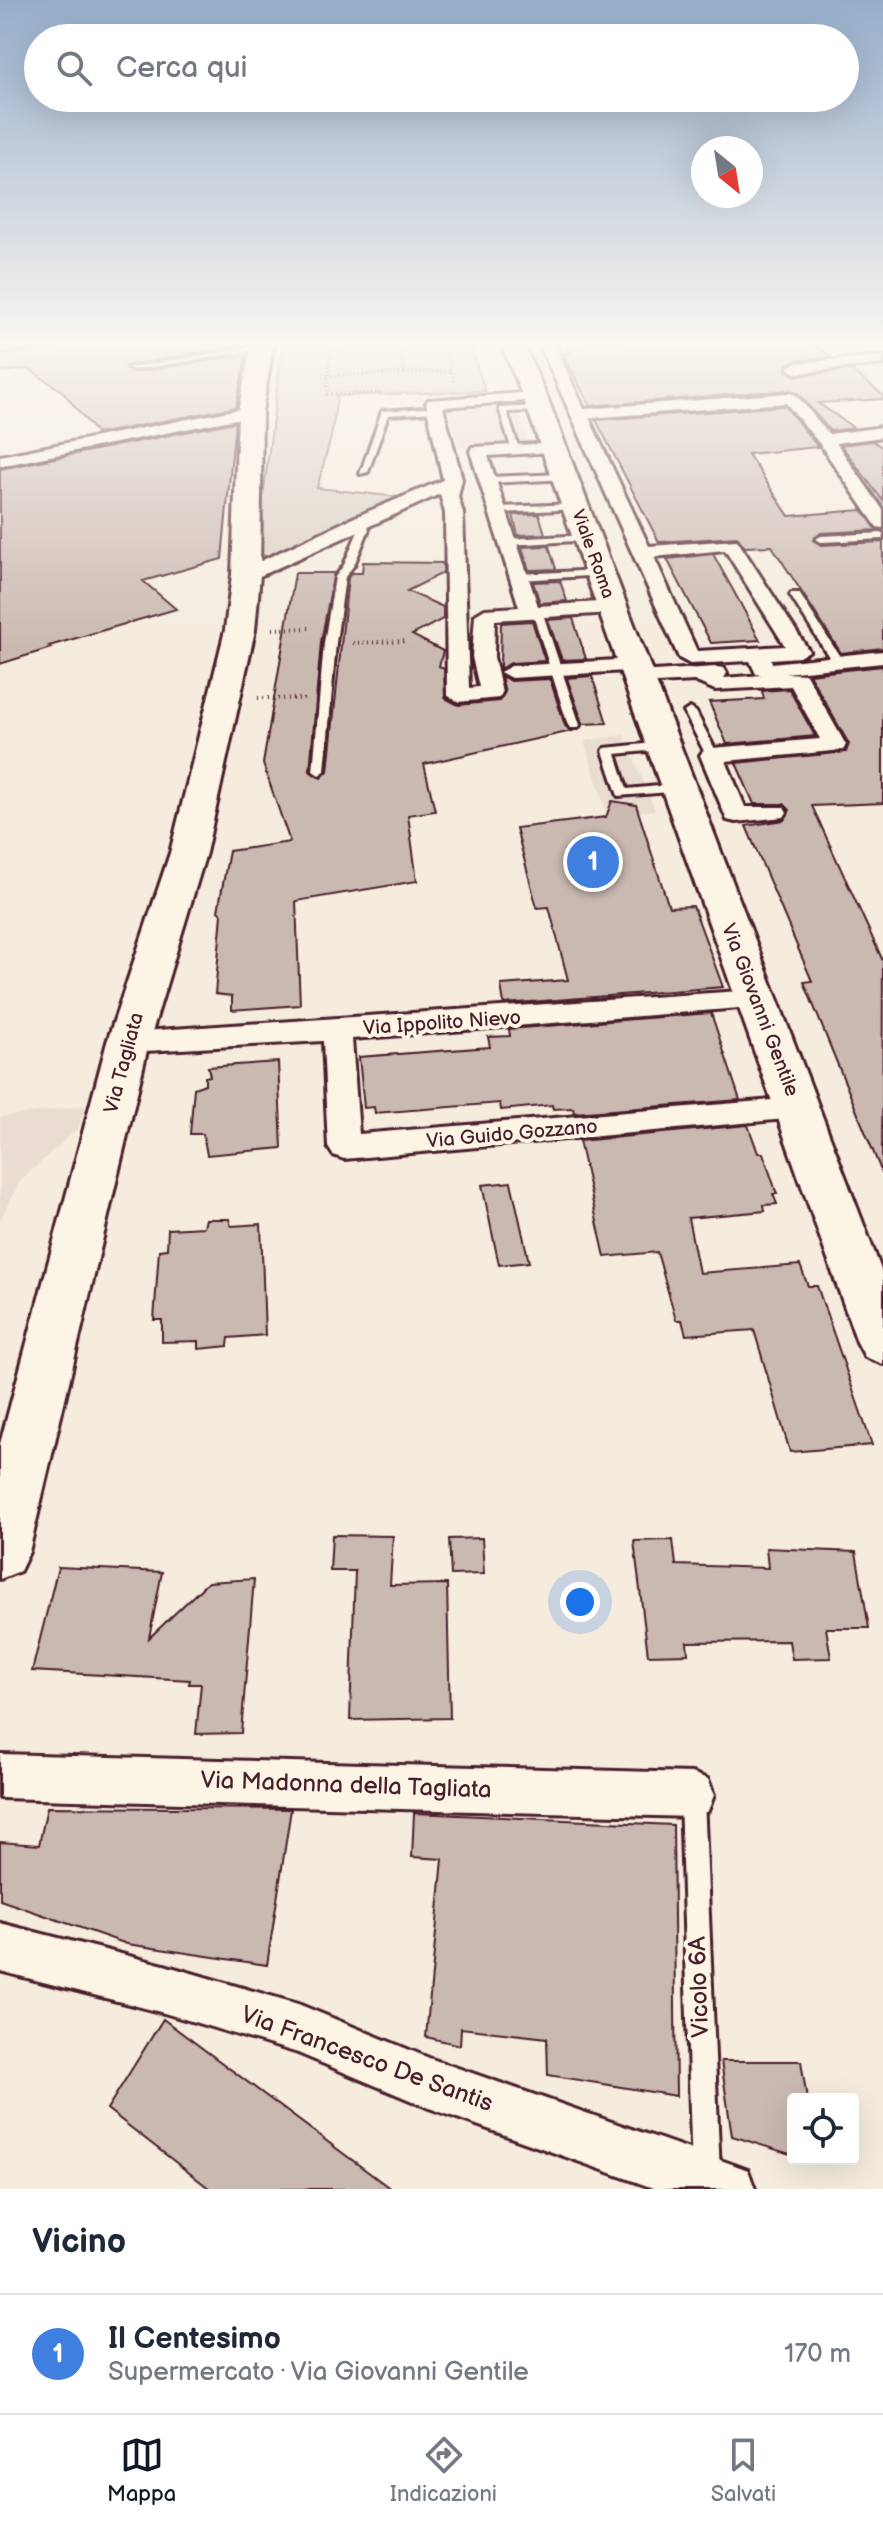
<!DOCTYPE html>
<html lang="it">
<head>
<meta charset="utf-8">
<style>
  :root { --surface:#fff; --page:#f6f6f7; --text:#1f2937; --muted:#747a83; --line:#e0e1e3; --accent:#111827 }
  body { margin:0; font-family:"Balsamiq Sans",sans-serif; background:var(--page); color:var(--text) }
  .controls { position:absolute; right:24px; bottom:24px; display:grid; overflow:hidden; border-radius:8px; box-shadow:0 8px 32px #0002 }
  .controls button { width:72px; height:72px; display:grid; place-items:center; padding:0; border:0; border-bottom:2px solid var(--line); background:var(--surface); color:var(--text); font:40px sans-serif }
  .compass { position:absolute; left:691px; top:136px; width:72px; height:72px; border-radius:50%; background:var(--surface); box-shadow:0 8px 32px #0002; rotate:150deg }
  .you { position:absolute; left:580px; top:1602px; width:28px; height:28px; margin:-20px; border:6px solid #fff; border-radius:50%; background:#1a73e8; box-shadow:0 0 0 12px #1a73e833 }
  .badge { display:grid; place-items:center; width:52px; height:52px; border-radius:50%; background:var(--accent); color:#fff; font-size:26px; font-weight:700 }
  .pin { position:absolute; translate:-50% -50%; border:4px solid #fff; box-shadow:0 2px 8px #0006 }
  .list { margin:0; padding:0; list-style:none }
  h2 { display:flex; justify-content:space-between; align-items:center; height:104px; margin:0; padding:0 32px; font-size:34px }
  h2 small { font-size:26px; font-weight:400; color:var(--muted) }
  .list li { display:grid; grid-template-columns:52px 1fr auto; gap:24px; align-items:center; box-sizing:border-box; height:120px; padding:0 32px; border-top:2px solid var(--line) }
  .list b { display:block; font-size:30px; white-space:nowrap }
  .list p { margin:0; font-size:26px; white-space:nowrap; color:var(--muted) }
  .list em { font-size:26px; font-style:normal; color:var(--muted) }
  .icon { flex:none; width:44px; height:44px; fill:none; stroke:currentColor; stroke-width:2; stroke-linecap:round; stroke-linejoin:round }
  .map { position:relative; flex:none; width:883px; height:2189px; overflow:hidden }
  .search { position:absolute; background:var(--surface); box-shadow:0 8px 32px #0002; left:24px; right:24px; top:24px; height:88px; display:flex; align-items:center; gap:20px; box-sizing:border-box; padding:0 28px; border-radius:44px; color:var(--muted); font-size:30px }
  .sheet { height:224px; background:var(--surface) }
  nav { display:flex; justify-content:space-around; align-items:center; box-sizing:border-box; height:112px; border-top:2px solid var(--line); background:var(--surface); font-size:22px; color:var(--muted) }
  nav a { display:grid; justify-items:center; gap:4px }
  nav .on { color:var(--accent) }
  .map>svg:first-child { display:block }
</style>
</head>
<body>
<div class="map">
<svg width="883" height="2189" viewBox="0 0 883 2189">
  <rect width="100%" height="100%" fill="#f5ecde"/>
  <filter id="ink" filterUnits="userSpaceOnUse"><feTurbulence type="fractalNoise" baseFrequency=".0125" numOctaves="2"/><feDisplacementMap in="SourceGraphic" scale="16" xChannelSelector="R" yChannelSelector="G"/><feConvolveMatrix kernelMatrix="1 2 1 2 8 2 1 2 1" color-interpolation-filters="sRGB"/></filter>
  <g filter="url(#ink)">
    <path fill="#e8ddd0" d="M 515,403 L 529,443 L 460,447 L 448,406 Z
      M 624,735 L 655,810 L 608,817 L 584,741 Z
      M 85,1106 L 79,1127 L 20,1181 L 0,1220 L 0,1117 Z"/>
    <path fill="#dbcec4" stroke="#927678" stroke-width="2" d="M 283,341 L 469,341 L 485,391 L 337,396 L 331,437 L 317,488 L 399,497 L 267,557 L 256,552 Z"/>
    <path fill="#cab9b1" stroke="#4a1f2b" stroke-width="2" d="M 66,341 L 249,341 L 248,344 L 125,366 L 132,373 L 246,355 L 236,407 L 97,434 L 63,392 L 29,369 L 0,372 L 0,355 L 56,348 Z
      M 563,341 L 809,341 L 832,357 L 796,360 L 786,365 L 786,371 L 796,376 L 851,370 L 883,395 L 883,399 L 818,403 L 854,428 L 830,431 L 798,393 L 790,390 L 590,406 L 562,353 L 571,352 Z
      M 785,406 L 818,447 L 748,454 L 789,516 L 862,510 L 878,530 L 821,533 L 813,540 L 821,545 L 883,542 L 883,648 L 841,653 L 772,546 L 745,547 L 737,537 L 659,542 L 596,420 Z
      M 235,422 L 222,559 L 143,581 L 176,609 L 49,646 L 51,648 L 0,664 L 0,469 Z
      M 873,441 L 883,448 L 883,501 L 841,445 Z
      M 539,514 L 545,534 L 518,535 L 513,515 Z
      M 549,546 L 556,569 L 529,570 L 522,547 Z
      M 713,554 L 739,601 L 760,640 L 711,643 L 667,559 Z
      M 363,562 L 443,563 L 443,573 L 407,591 L 443,607 L 443,619 L 412,635 L 443,651 L 439,666 L 444,669 L 445,698 L 458,705 L 499,701 L 505,692 L 501,676 L 511,681 L 550,679 L 565,726 L 572,731 L 424,764 L 435,811 L 408,815 L 417,881 L 296,901 L 300,1005 L 232,1010 L 232,996 L 215,994 L 222,914 L 218,911 L 229,851 L 290,842 L 263,764 L 295,573 L 334,573 L 321,642 L 310,771 L 321,778 L 328,771 L 348,578 L 351,573 L 362,573 Z
      M 560,581 L 567,601 L 540,603 L 533,582 Z
      M 573,618 L 586,659 L 562,660 L 548,620 Z
      M 532,621 L 545,661 L 511,663 L 500,669 L 501,623 Z
      M 883,666 L 883,803 L 812,806 L 883,961 L 882,1173 L 804,982 L 812,981 L 746,826 L 784,820 L 790,810 L 784,804 L 754,804 L 736,763 L 846,752 L 849,744 L 809,674 Z
      M 592,676 L 607,723 L 583,724 L 567,678 Z
      M 789,689 L 815,736 L 727,744 L 709,702 L 764,699 L 762,691 Z
      M 612,801 L 636,805 L 669,907 L 693,906 L 723,987 L 504,1004 L 501,985 L 568,980 L 549,907 L 537,908 L 516,828 L 606,817 Z
      M 711,1013 L 740,1100 L 574,1113 L 573,1108 L 553,1109 L 552,1105 L 501,1110 L 500,1103 L 375,1113 L 374,1107 L 364,1108 L 359,1057 L 490,1047 L 488,1037 L 510,1036 L 509,1029 Z
      M 278,1062 L 282,1148 L 207,1155 L 203,1134 L 190,1134 L 194,1088 L 205,1084 L 205,1077 L 210,1076 L 208,1067 Z
      M 748,1125 L 758,1153 L 763,1153 L 777,1194 L 773,1194 L 777,1204 L 764,1205 L 765,1211 L 688,1218 L 699,1273 L 800,1265 L 808,1286 L 817,1286 L 872,1445 L 790,1452 L 754,1330 L 686,1335 L 682,1320 L 676,1320 L 657,1252 L 605,1257 L 579,1141 Z
      M 511,1182 L 529,1262 L 499,1265 L 482,1185 Z
      M 206,1219 L 229,1219 L 231,1226 L 261,1224 L 265,1335 L 229,1338 L 228,1346 L 199,1349 L 199,1341 L 162,1342 L 162,1320 L 154,1320 L 159,1250 L 167,1249 L 168,1229 L 204,1227 Z
      M 332,1535 L 393,1536 L 390,1585 L 447,1584 L 450,1718 L 350,1720 L 355,1571 L 330,1571 Z
      M 482,1538 L 484,1574 L 451,1575 L 449,1539 Z
      M 673,1540 L 676,1565 L 768,1568 L 766,1548 L 856,1552 L 869,1628 L 826,1628 L 831,1658 L 792,1659 L 789,1641 L 687,1642 L 688,1654 L 648,1655 L 634,1541 Z
      M 58,1567 L 162,1572 L 149,1638 L 208,1582 L 254,1579 L 241,1733 L 196,1734 L 201,1684 L 189,1684 L 190,1680 L 32,1671 Z
      M 47,1807 L 291,1809 L 267,1965 L 127,1944 L 0,1900 L 0,1842 L 39,1845 Z
      M 414,1813 L 673,1825 L 676,2096 L 548,2075 L 547,2038 L 461,2028 L 460,2045 L 426,2037 L 443,1859 L 412,1857 Z
      M 163,2019 L 391,2189 L 210,2189 L 107,2109 Z
      M 721,2061 L 801,2061 L 807,2099 L 793,2099 L 793,2155 L 732,2136 Z"/>
    <g fill="none" stroke-linecap="round" stroke-linejoin="round">
      <defs>
        <path id="lane" d="M 262,345 L 265,349 L 132,370 L 128,368 Z
          M 543,406 L 543,410 L 540,411 L 507,412 L 519,449 L 512,451 L 499,408 Z
          M 439,407 L 439,411 L 436,412 L 388,415 L 368,472 L 360,474 L 382,411 Z
          M 565,474 L 570,477 L 568,479 L 488,483 L 483,480 L 488,477 Z
          M 576,504 L 581,507 L 579,509 L 498,513 L 493,510 L 498,507 Z
          M 361,518 L 364,519 L 369,529 L 354,565 L 345,577 L 336,643 L 325,771 L 319,775 L 313,771 L 324,643 L 335,577 L 344,565 L 359,529 L 356,521 Z
          M 883,533 L 883,539 L 821,542 L 816,539 L 821,536 Z
          M 588,535 L 592,536 L 592,540 L 508,545 L 503,542 L 508,539 Z
          M 601,570 L 606,573 L 605,575 L 519,580 L 514,577 L 519,574 Z
          M 791,593 L 799,593 L 844,663 L 842,665 L 834,665 L 790,595 Z
          M 537,608 L 542,611 L 580,725 L 578,728 L 570,728 L 568,725 L 532,611 Z
          M 690,708 L 696,712 L 718,755 L 716,758 L 712,759 L 706,755 L 684,712 Z
          M 664,742 L 668,743 L 668,749 L 616,754 L 627,789 L 680,784 L 686,788 L 684,791 L 618,796 L 603,751 L 605,748 Z
          M 692,1786 L 700,1790 L 704,1798 L 720,2174 L 716,2184 L 706,2188 L 696,2184 L 692,2174 L 680,1798 L 684,1790 Z"/>
        <path id="street" d="M 17,341 L 63,341 L 56,345 L 0,352 L 0,344 Z
          M 538,341 L 553,341 L 584,409 L 790,393 L 796,395 L 829,434 L 883,427 L 883,437 L 836,443 L 883,510 L 883,528 L 877,527 L 819,443 L 786,403 L 589,418 L 649,546 L 737,540 L 809,651 L 799,657 L 771,659 L 772,663 L 883,651 L 883,663 L 785,673 L 806,674 L 846,745 L 843,750 L 726,761 L 745,807 L 784,807 L 787,812 L 784,817 L 736,822 L 727,820 L 700,755 L 704,750 L 712,748 L 820,739 L 791,686 L 715,690 L 694,681 L 638,684 L 627,678 L 638,672 L 716,667 L 724,668 L 727,673 L 724,678 L 762,675 L 756,674 L 750,661 L 690,664 L 679,658 ZM 725,550 L 785,646 L 697,651 L 654,557 Z
          M 883,356 L 883,364 L 796,373 L 788,368 L 796,363 Z
          M 535,392 L 543,397 L 541,400 L 443,407 L 462,479 L 458,497 L 463,513 L 469,688 L 479,687 L 472,657 L 475,615 L 485,609 L 519,607 L 470,451 L 472,447 L 560,443 L 562,447 L 554,452 L 488,456 L 538,606 L 613,601 L 623,607 L 613,613 L 495,620 L 494,657 L 502,693 L 499,698 L 458,702 L 447,695 L 445,513 L 440,494 L 253,579 L 246,581 L 236,575 L 239,571 L 355,517 L 443,480 L 426,403 L 428,400 Z
          M 250,407 L 256,409 L 256,415 L 0,466 L 0,456 Z
          M 634,659 L 642,660 L 645,665 L 642,670 L 511,678 L 500,672 L 511,666 Z
          M 755,990 L 765,992 L 769,999 L 765,1006 L 352,1039 L 359,1134 L 797,1098 L 808,1101 L 812,1109 L 808,1117 L 344,1159 L 333,1155 L 328,1147 L 323,1041 L 128,1052 L 118,1049 L 114,1042 L 118,1035 L 128,1032 Z
          M 0,1754 L 692,1773 L 708,1779 L 714,1795 L 708,1811 L 692,1817 L 0,1798 Z
          M 0,1923 L 164,1965 L 298,2004 L 429,2058 L 729,2163 L 748,2170 L 755,2189 L 656,2189 L 429,2108 L 298,2053 L 164,2013 L 0,1971 Z"/>
        <path id="secondary" d="M 252,341 L 274,341 L 262,412 L 260,575 L 255,630 L 206,853 L 149,1042 L 29,1552 L 20,1571 L 0,1579 L 0,1444 L 107,1042 L 170,853 L 225,630 L 232,575 L 238,412 Z
          M 500,341 L 522,341 L 547,397 L 883,1275 L 883,1364 L 865,1357 L 857,1342 L 523,397 Z"/>
      </defs>
      <use href="#lane" stroke="#4a1f2b" stroke-width="6"/>
      <use href="#street" stroke="#4a1f2b" stroke-width="6"/>
      <use href="#secondary" stroke="#4a1f2b" stroke-width="6"/>
      <path stroke="#4a1f2b" stroke-width="3" stroke-dasharray="1 3" stroke-linecap="butt" d="M 329,341 L 330,350 L 484,345
        M 399,341 L 405,373 L 451,371
        M 444,341 L 454,383
        M 330,350 L 327,394 L 381,393
        M 327,376 L 405,373"/>
      <path stroke="#4a1f2b" stroke-width="4" stroke-dasharray="1 4" stroke-linecap="butt" d="M 273,629 L 311,628
        M 353,643 L 404,641
        M 258,698 L 304,699"/>
      <use href="#lane" fill="#fcf5e5" fill-rule="evenodd"/>
      <use href="#street" fill="#fcf5e5" fill-rule="evenodd"/>
      <use href="#secondary" fill="#fcf5e5" fill-rule="evenodd"/>
    </g>
  </g>
  <linearGradient id="sky" x2="0" y2="1"><stop stop-color="#95adca"/><stop offset="0.53" stop-color="#faf6f0"/><stop offset="1" stop-color="#faf6f0" stop-opacity="0"/></linearGradient>
  <rect width="883" height="648" fill="url(#sky)"/>
  <g text-anchor="middle" dominant-baseline="central" stroke-width="8" stroke-linejoin="round" paint-order="stroke">
    <g font-size="18" fill="#4a1f2b" stroke="#fcf5e5">
      <text transform="translate(593 554) rotate(70)">Viale Roma</text>
    </g>
    <g font-size="20" fill="#4a1f2b" stroke="#fcf5e5">
      <text transform="translate(760 1010) rotate(69)">Via Giovanni Gentile</text>
      <text transform="translate(442 1023) rotate(-4)">Via Ippolito Nievo</text>
      <text transform="translate(124 1063) rotate(-75)">Via Tagliata</text>
      <text transform="translate(512 1134) rotate(-5)">Via Guido Gozzano</text>
    </g>
    <g font-size="24" fill="#4a1f2b" stroke="#fcf5e5">
      <text transform="translate(346 1785) rotate(2)">Via Madonna della Tagliata</text>
      <text transform="translate(699 1987) rotate(-92)">Vicolo 6A</text>
      <text transform="translate(367 2059) rotate(20)">Via Francesco De Santis</text>
    </g>
  </g>
</svg>
<div class="controls">
<button><svg class="icon" aria-label="locate" viewBox="0 0 24 24"><circle cx="12" cy="12" r="6"/><path d="M12 2v4M12 18v4M2 12h4M18 12h4"/></svg></button>
</div>
<svg class="compass" viewBox="-18 -18 36 36"><path d="M0-13l5 13h-10z" fill="#e53935"/><path d="M0 13l5-13h-10z" fill="#747a83"/></svg>
<div class="you"></div>
<div class="pin badge" style="left:593px;top:862px;background:#3f7fe0">1</div>
<div class="search"><svg class="icon" aria-label="search" viewBox="0 0 24 24"><circle cx="10" cy="10" r="6"/><path d="M15 15l6 6"/></svg>Cerca qui</div>
</div>
<section class="sheet">
<h2>Vicino<small></small></h2>
<ul class="list">
<li><span class="badge" style="background:#3f7fe0">1</span><div><b>Il Centesimo</b><p>Supermercato · Via Giovanni Gentile</p></div><em>170 m</em></li>
</ul>
</section>
<nav>
<a class="on"><svg class="icon" aria-label="map" viewBox="0 0 24 24"><path d="M3 6l6-2 6 2 6-2v14l-6 2-6-2-6 2zM9 4v14M15 6v14"/></svg>Mappa</a>
<a><svg class="icon" aria-label="directions" viewBox="0 0 24 24"><path d="M12 3l9 9-9 9-9-9zM9 14v-3h6M13 9l2 2-2 2"/></svg>Indicazioni</a>
<a><svg class="icon" aria-label="saved" viewBox="0 0 24 24"><path d="M7 4h10v16l-5-4-5 4z"/></svg>Salvati</a>
</nav>
</body>
</html>
